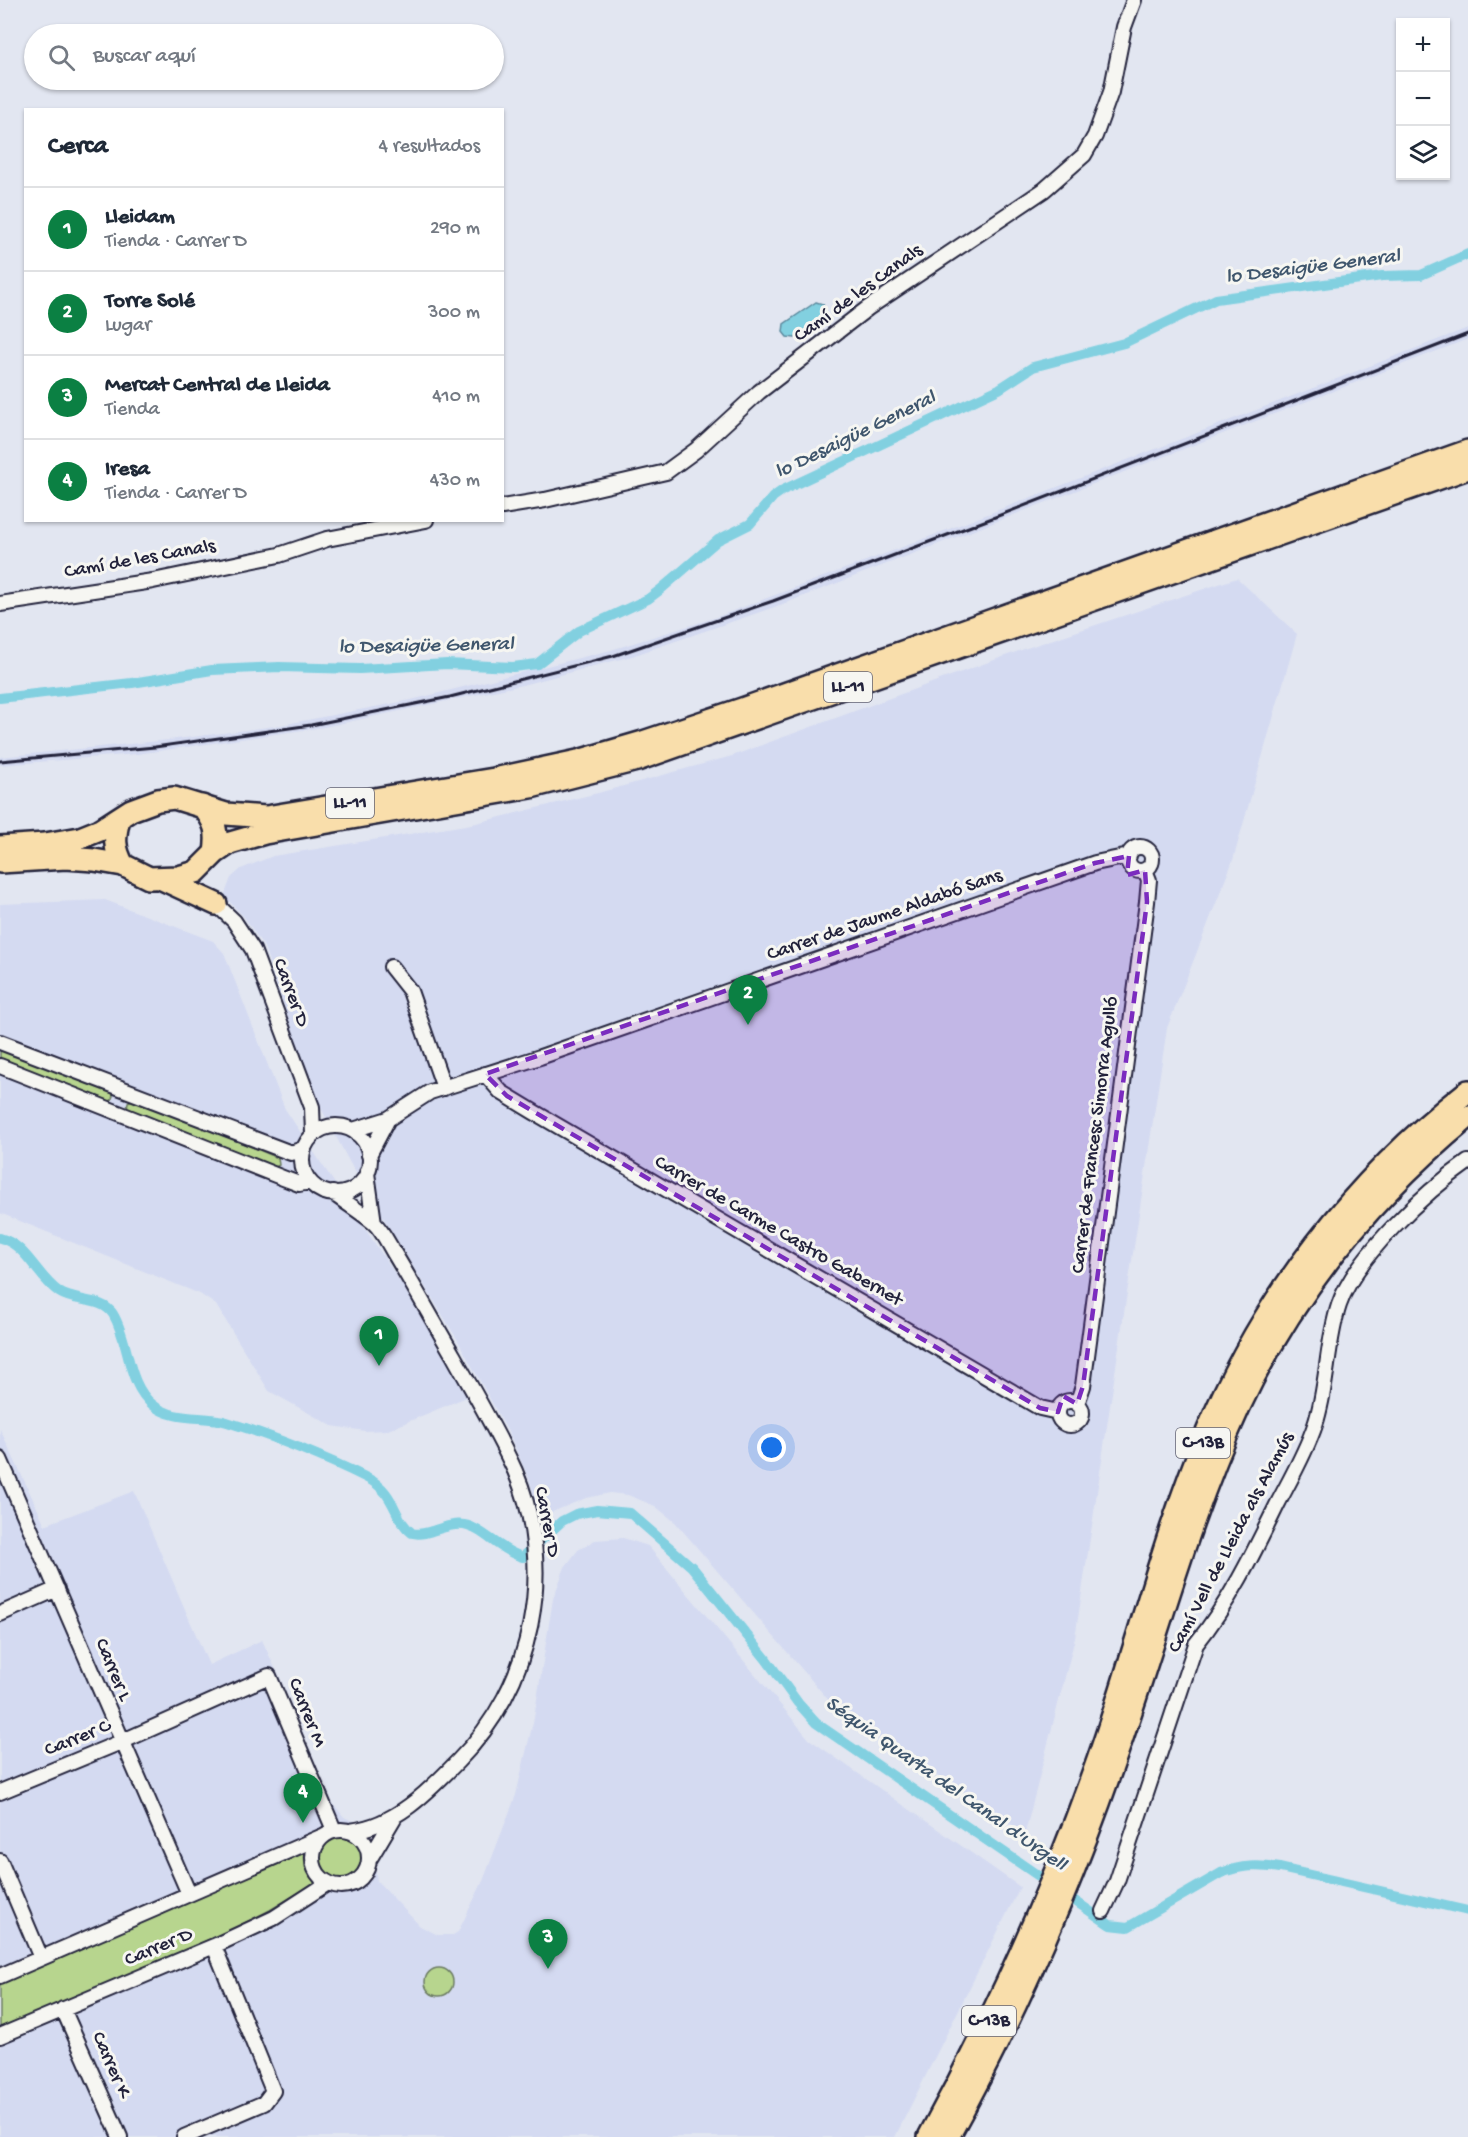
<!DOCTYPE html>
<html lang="es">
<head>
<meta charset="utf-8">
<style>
  :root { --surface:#fff; --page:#f2f2f3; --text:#1f2937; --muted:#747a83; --line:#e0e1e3; --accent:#0b8043 }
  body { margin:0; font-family:"Gochi Hand",sans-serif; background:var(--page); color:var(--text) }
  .controls { position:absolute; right:18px; top:18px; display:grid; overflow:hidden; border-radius:0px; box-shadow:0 2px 4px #0004 }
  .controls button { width:54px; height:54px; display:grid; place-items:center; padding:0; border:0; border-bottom:2px solid var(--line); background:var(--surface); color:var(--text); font:30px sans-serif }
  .you { position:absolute; left:772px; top:1448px; width:21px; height:21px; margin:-15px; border:4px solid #fff; border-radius:50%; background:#1a73e8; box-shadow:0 0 0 9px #1a73e833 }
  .badge { display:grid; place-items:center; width:39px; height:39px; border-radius:50%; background:var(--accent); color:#fff; font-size:20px; font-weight:700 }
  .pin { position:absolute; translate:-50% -50px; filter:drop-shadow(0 2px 3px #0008) }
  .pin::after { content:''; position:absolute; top:32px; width:21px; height:18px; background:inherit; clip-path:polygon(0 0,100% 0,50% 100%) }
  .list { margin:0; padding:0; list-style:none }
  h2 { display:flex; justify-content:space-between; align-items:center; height:78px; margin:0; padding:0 24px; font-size:26px }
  h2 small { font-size:20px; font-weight:400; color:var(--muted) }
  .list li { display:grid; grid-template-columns:39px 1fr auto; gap:18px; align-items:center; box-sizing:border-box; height:84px; padding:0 24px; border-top:2px solid var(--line) }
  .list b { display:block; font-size:22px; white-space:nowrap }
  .list p { margin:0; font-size:20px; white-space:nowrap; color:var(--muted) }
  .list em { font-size:20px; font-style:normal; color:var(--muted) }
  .icon { flex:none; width:33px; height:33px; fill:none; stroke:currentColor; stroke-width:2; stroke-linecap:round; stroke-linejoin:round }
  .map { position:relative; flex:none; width:1468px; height:2137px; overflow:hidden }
  .search { position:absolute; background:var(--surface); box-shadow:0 2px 4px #0004; left:24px; top:24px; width:480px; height:66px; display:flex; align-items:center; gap:15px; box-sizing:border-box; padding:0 21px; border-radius:33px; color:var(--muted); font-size:22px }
  .panel { position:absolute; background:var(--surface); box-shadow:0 2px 4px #0004; left:24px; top:108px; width:480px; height:414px; border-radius:0px }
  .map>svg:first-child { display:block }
</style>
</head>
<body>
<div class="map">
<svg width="1468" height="2137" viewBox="0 0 1468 2137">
  <rect width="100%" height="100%" fill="#e2e6f1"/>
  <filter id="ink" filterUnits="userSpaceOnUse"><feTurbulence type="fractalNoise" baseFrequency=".0167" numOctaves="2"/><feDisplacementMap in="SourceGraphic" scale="12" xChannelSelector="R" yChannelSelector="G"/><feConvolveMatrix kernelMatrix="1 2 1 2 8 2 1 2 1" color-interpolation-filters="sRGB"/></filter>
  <g filter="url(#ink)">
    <path fill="#d4daf1" d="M 1468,328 L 1468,339 L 783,604 L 632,656 L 522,685 L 324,727 L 137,754 L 0,765 L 0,757 L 169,740 L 276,726 L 411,700 L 611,650 L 714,618 L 895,550 Z
      M 1237,578 L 1297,634 L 1233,860 L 1167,1028 L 1075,1638 L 1025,1833 L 838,1711 L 675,1522 L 655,1506 L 628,1495 L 610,1493 L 586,1498 L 540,1517 L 529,1479 L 508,1432 L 457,1339 L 350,1163 L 314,1095 L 264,947 L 244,917 L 224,896 L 231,878 L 241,869 L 273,856 L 472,824 L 598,793 L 732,756 L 1027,648 Z
      M 105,900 L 213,941 L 224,953 L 285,1109 L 402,1284 L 469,1396 L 388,1430 L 365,1431 L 332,1426 L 269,1391 L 216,1305 L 200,1294 L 0,1213 L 0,904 Z
      M 0,1429 L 45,1525 L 134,1491 L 209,1665 L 262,1640 L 280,1679 L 276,1691 L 293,1713 L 332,1802 L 344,1817 L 359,1824 L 379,1848 L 375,1868 L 377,1881 L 420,1926 L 438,1935 L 453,1935 L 458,1932 L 483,1881 L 516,1795 L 534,1718 L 553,1599 L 565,1567 L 578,1550 L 595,1540 L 623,1538 L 648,1546 L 809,1739 L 1020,1887 L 895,2137 L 0,2137 Z"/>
    <path fill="#b7d58e" stroke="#6c7c64" stroke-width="1.5" d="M 0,1044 L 112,1091 L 113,1096 L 110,1103 L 0,1065 Z
      M 135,1098 L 278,1158 L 279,1165 L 274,1168 L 127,1111 L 128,1102 Z
      M318 1856a23 23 0 1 1 46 0a23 23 0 1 1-46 0Z
      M 304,1850 L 305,1867 L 315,1883 L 270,1910 L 229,1931 L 0,2029 L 0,1982 Z
      M425 1982a14 14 0 1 1 28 0a14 14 0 1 1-28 0Z"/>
    <path fill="#82d0e0" stroke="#5c8a9e" stroke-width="1.5" d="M 816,302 L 823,304 L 826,313 L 795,338 L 787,337 L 783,332 L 784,324 Z"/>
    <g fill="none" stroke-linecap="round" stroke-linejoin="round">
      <path stroke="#82d0e0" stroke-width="10" d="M 0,698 L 132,683 L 212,670 L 279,667 L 360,669 L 447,664 L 513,667 L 537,664 L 579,631 L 648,599 L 660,590 L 718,540 L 750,524 L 773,497 L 783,490 L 999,389 L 1033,367 L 1124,343 L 1216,299 L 1382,276 L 1421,275 L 1468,254
        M 0,1238 C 27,1245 37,1277 59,1292 C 75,1303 102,1297 113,1314 C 130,1342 126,1383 153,1405 C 174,1422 203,1415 227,1422 C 270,1435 327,1458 367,1478 C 396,1492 393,1519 412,1533 C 429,1537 445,1522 464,1525 C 483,1528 501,1552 523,1557 L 562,1521 L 576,1514 L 597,1510 L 630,1513 L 692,1567 L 766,1659 L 798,1703 L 816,1723 L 1110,1925 L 1128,1927 L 1221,1873 C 1242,1865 1258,1865 1280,1868 L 1468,1911"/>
      <defs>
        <path id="minor" d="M 502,507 L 545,500 L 666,472 L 696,450 L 759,392 L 868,308 L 1044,190 L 1084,155 L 1095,136 L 1111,92 L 1124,27 L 1134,0
          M 0,604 L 153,581 L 279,555 L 327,539 L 426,520
          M1128 859a12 12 0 1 1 24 0a12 12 0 1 1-24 0Z
          M 216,904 L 234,921 L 253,950 L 312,1107 L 313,1134
          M 391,967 L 410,991 L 444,1088
          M 0,1042 L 291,1153 L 303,1149
          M 0,1066 L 283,1178 L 299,1184 L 310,1182
          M 485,1074 L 501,1092 L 534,1112 L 1040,1408 L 1058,1412
          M302 1160a34 34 0 1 1 68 0a34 34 0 1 1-68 0Z
          M 353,1130 L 388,1119 L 430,1092 L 540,1057 L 1095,863 L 1129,856
          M 369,1155 L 388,1119
          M 367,1173 L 374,1223
          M 333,1193 C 346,1203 361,1212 374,1223 C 382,1230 388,1243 394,1253 C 414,1286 433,1321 453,1355 C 474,1393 497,1431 515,1471 C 557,1569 533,1686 458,1761 C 428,1792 395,1826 350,1831
          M1058 1413a12 12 0 1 1 24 0a12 12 0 1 1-24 0Z
          M 1077,1404 L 1083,1386 L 1147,902 L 1149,880 L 1145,870
          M 0,1459 L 189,1894
          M 0,1614 L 57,1589
          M 0,1792 L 121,1742 L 269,1676 L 334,1830
          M313 1858a28 28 0 1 1 56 0a28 28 0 1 1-56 0Z
          M 369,1860 L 394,1818
          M 0,1861 L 41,1958
          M 1103,1911 L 1117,1881 L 1196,1644 C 1230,1602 1254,1552 1278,1503 C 1291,1478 1306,1452 1315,1425 C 1328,1387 1326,1344 1339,1305 C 1355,1257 1426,1191 1468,1162
          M 0,1976 L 323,1836
          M 63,2009 L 120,2137
          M 0,2036 L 214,1946 L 274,1918 L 328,1883
          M 184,2137 L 264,2103 L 273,2091 L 214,1946"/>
        <path id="highway" d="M 202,806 C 216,822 218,832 215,853
          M 119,819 C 114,838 114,848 123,865
          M 0,847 L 45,844 L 80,838 L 100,830 L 131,810 L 158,800 L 174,798 L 226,814 L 266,817 L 494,779 L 578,761 L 643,742 L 742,709 L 1468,451
          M 0,862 L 66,858 L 94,860 L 123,865 L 149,878 L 178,877 L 196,872 L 215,853 L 230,843 L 265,833 L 531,787 L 637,760 L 1468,468
          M 162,879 L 216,904
          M 929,2137 C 995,2016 1052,1890 1098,1760 C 1136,1651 1163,1536 1208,1430 C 1263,1297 1355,1179 1468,1091
          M 948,2137 C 1014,2018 1068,1893 1113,1764 C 1155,1646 1186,1522 1239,1407 C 1292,1294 1372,1196 1468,1117"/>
      </defs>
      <use href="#minor" stroke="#22223b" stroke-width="18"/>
      <use href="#highway" stroke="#22223b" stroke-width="26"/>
      <use href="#minor" stroke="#f6f6f2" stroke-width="14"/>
      <use href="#highway" stroke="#f9deab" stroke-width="21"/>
      <path stroke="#22223b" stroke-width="3" d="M 0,761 L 155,747 L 311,725 L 450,697 L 613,656 L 773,601 L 1003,514 L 1468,334"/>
    </g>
  </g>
  <path fill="#7b2cbf" fill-opacity="0.2" stroke="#7b2cbf" stroke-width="4.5" stroke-dasharray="12 8" stroke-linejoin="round" d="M 1129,856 L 1127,875 L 1145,870 L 1147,902 L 1083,1386 L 1077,1404 L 1063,1396 L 1058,1412 L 1040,1408 L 507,1096 L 485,1074 L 1095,863 Z"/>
  <g text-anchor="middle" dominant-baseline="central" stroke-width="6" stroke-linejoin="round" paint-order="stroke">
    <g fill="#f6f6f2" stroke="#626272" stroke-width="1.5">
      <rect x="824" y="672" width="48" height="30" rx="4.5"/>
      <rect x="326" y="788" width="48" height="30" rx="4.5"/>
      <rect x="1176" y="1428" width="54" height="30" rx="4.5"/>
      <rect x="962" y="2006" width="54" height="30" rx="4.5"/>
    </g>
    <g font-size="18" font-weight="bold" fill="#22223b">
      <text x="848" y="687">LL-11</text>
      <text x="350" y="803">LL-11</text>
      <text x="1203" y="1443">C-13B</text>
      <text x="989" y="2021">C-13B</text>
    </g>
    <g font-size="20" fill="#22223b" stroke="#f6f6f2">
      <text transform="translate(859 294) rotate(-36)">Camí de les Canals</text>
      <text transform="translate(140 560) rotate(-10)">Camí de les Canals</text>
      <text transform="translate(885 916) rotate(-19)">Carrer de Jaume Aldabó Sans</text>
      <text transform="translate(290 993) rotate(69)">Carrer D</text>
      <text transform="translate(1096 1135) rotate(-83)">Carrer de Francesc Simorra Agulló</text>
      <text transform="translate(778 1232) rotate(30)">Carrer de Carme Castro Gabernet</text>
      <text transform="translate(546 1522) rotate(79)">Carrer D</text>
      <text transform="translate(1232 1543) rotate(-62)">Camí Vell de Lleida als Alamús</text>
      <text transform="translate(112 1670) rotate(67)">Carrer L</text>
      <text transform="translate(306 1713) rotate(68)">Carrer M</text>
      <text transform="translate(78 1739) rotate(-22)">Carrer C</text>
      <text transform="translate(159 1948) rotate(-23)">Carrer D</text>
      <text transform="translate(110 2065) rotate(66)">Carrer K</text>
    </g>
    <g font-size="21" font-style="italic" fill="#3f566d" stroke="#f6f6f2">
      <text transform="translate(1313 268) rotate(-7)">lo Desaigüe General</text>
      <text transform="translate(856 436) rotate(-26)">lo Desaigüe General</text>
      <text transform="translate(426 647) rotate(-1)">lo Desaigüe General</text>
      <text transform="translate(945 1785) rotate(35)">Séquia Quarta del Canal d'Urgell</text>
    </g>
  </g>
</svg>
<div class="controls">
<button>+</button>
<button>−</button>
<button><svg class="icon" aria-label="layers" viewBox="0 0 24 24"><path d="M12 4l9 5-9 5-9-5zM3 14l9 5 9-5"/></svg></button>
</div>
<div class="you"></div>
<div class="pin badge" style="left:379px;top:1366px">1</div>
<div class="pin badge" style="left:748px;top:1025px">2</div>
<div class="pin badge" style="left:548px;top:1969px">3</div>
<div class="pin badge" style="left:303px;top:1823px">4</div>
<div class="search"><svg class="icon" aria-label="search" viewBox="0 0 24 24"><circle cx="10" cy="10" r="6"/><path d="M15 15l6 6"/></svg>Buscar aquí</div>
<section class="panel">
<h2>Cerca<small>4 resultados</small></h2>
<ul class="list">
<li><span class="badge">1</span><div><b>Lleidam</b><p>Tienda · Carrer D</p></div><em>290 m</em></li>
<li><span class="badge">2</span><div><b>Torre Solé</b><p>Lugar</p></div><em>300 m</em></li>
<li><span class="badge">3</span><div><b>Mercat Central de Lleida</b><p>Tienda</p></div><em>410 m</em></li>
<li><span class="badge">4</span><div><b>Iresa</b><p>Tienda · Carrer D</p></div><em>430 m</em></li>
</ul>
</section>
</div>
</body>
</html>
